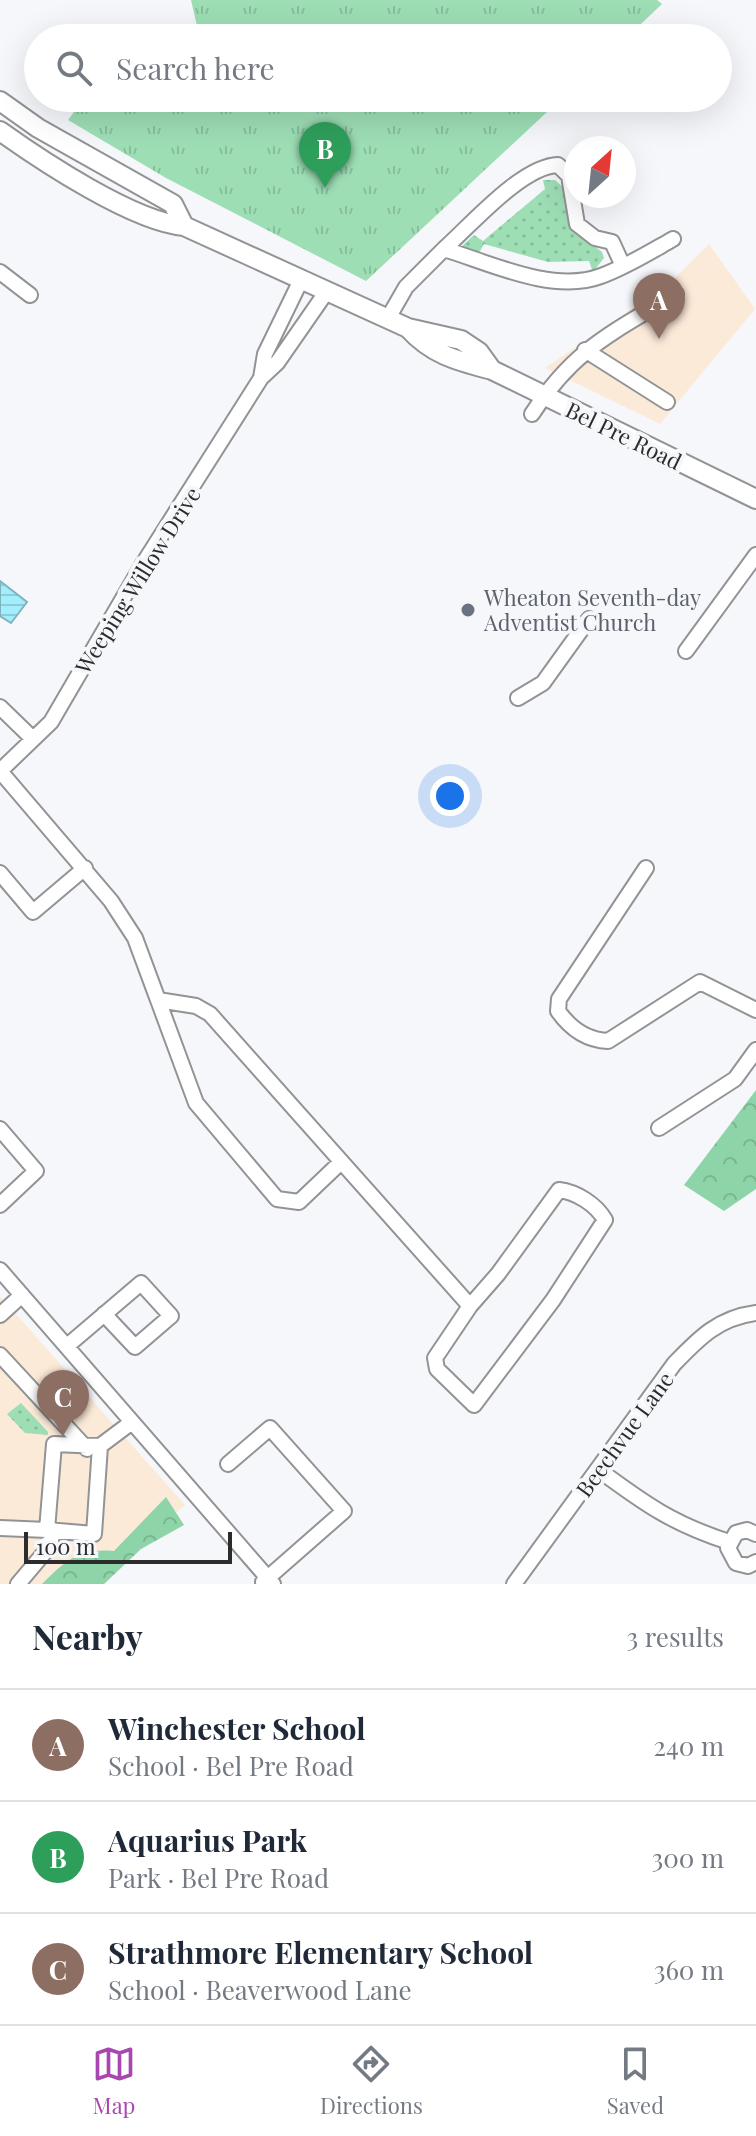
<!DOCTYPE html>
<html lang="en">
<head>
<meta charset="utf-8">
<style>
  :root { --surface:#fff; --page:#f2f2f3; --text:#1f2937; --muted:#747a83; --line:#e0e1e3; --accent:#a848af }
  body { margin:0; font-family:"Playfair Display",serif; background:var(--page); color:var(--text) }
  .compass { position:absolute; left:564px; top:136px; width:72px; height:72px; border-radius:50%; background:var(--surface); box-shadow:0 8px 32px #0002; rotate:27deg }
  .scale { position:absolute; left:24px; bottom:20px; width:208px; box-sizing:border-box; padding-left:8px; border:4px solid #2c2c2d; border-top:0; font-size:22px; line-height:28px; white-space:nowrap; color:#2c2c2d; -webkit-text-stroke:6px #f6f7fa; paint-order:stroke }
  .you { position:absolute; left:450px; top:796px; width:28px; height:28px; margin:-20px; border:6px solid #fff; border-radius:50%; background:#1a73e8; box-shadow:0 0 0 12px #1a73e833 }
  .badge { display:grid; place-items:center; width:52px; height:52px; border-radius:50%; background:var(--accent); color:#fff; font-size:26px; font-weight:700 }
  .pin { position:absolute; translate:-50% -66px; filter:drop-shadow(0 2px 4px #0008) }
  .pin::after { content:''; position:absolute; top:42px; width:28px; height:24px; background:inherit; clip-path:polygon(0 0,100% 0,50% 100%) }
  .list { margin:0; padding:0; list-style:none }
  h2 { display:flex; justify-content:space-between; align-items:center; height:104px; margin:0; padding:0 32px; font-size:34px }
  h2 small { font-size:26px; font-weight:400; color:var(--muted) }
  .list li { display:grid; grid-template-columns:52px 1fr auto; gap:24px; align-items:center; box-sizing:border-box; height:112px; padding:0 32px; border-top:2px solid var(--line) }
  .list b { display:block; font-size:30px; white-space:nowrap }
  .list p { margin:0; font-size:26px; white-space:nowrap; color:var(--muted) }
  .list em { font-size:26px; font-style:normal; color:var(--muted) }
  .icon { flex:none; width:44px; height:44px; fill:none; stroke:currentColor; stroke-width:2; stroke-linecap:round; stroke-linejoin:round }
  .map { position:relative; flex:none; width:756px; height:1584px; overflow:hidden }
  .search { position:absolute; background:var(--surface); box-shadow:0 8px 32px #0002; left:24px; right:24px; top:24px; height:88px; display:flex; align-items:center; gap:20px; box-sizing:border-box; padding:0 28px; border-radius:44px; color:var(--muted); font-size:30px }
  .sheet { height:440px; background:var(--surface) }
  nav { display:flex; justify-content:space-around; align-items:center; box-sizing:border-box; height:112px; border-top:2px solid var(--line); background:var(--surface); font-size:22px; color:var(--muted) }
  nav a { display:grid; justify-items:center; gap:4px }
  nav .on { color:var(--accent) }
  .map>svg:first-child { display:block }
</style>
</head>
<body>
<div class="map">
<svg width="756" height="1584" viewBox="0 0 756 1584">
  <defs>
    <pattern id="grass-dots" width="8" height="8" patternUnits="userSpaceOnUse" patternTransform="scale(2)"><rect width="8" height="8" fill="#9ddeb5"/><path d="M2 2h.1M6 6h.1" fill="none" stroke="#87bf9c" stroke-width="1.8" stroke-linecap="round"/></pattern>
    <pattern id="forest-crowns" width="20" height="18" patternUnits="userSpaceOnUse" patternTransform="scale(2)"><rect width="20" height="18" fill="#8dd4a8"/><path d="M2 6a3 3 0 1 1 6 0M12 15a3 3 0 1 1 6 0" fill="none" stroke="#7ab691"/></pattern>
    <pattern id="park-tufts" width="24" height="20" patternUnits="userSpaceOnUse" patternTransform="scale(2)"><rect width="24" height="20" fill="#9ddeb5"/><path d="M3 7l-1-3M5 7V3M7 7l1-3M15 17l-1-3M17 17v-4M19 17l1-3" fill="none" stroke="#87bf9c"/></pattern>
    <pattern id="water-rules" width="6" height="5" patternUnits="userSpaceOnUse" patternTransform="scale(2)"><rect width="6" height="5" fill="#a2eefc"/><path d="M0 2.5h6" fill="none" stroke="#8cccd8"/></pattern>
  </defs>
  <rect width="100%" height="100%" fill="#f6f7fa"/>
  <path fill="#fcead9" d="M 709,244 L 755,309 L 660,424 L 545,368 L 671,282 Z
    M 0,1296 L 185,1505 L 94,1584 L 0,1584 Z"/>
  <path fill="url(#grass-dots)" d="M 543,180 L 555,180 L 564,188 L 567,216 L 575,231 L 602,252 L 604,258 L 593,272 L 589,261 L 548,262 L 484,244 L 479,253 L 462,246 L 474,235 L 483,241 L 545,189 Z
    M 21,1403 L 48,1432 L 48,1435 L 25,1433 L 7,1414 Z"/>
  <path fill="url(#forest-crowns)" d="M 756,1090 L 756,1189 L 724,1211 L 684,1185 Z
    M 166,1497 L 184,1525 L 141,1549 L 104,1584 L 42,1584 C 67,1560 77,1548 114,1551 Z"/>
  <path fill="url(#park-tufts)" d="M 191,0 L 657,0 L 662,4 L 626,38 L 192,38 L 197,26 Z
    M 84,98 L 562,98 L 366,281 L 166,178 L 68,120 Z"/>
  <path fill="url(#water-rules)" stroke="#7fb4be" stroke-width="2" d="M 0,581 L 27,602 L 11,623 L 0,616 Z"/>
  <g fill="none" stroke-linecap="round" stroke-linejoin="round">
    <defs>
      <path id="minor" d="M 444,249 C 471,225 522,166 558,165 L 569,176 L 577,224 L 595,238 L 612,242 L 623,266
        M 0,272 L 30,295
        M 327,291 L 277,363 L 261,378 L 143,564 L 51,722 L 0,771 L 111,901 L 135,938 L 158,1000 L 196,1006 L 210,1014 L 470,1306
        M 387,320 L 406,287 L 444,249 C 490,263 553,294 601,276 C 626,267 650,252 673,239
        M 585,350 L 667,402
        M 261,378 L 265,354 L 301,280
        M 532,414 C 574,349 612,333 676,294
        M 686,651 L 756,555
        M 518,698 L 543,683 L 589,619
        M 0,707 L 33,739
        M 646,868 L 559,999 L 558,1011 C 570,1028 586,1040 608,1041 L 700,982 L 756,1010
        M 0,873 L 33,912 L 85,868
        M 158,1000 L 196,1103 L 277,1199 L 299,1202 L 341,1162
        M 659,1128 L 735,1079 L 756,1050
        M 0,1129 L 36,1171 L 0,1205
        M 559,1190 C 576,1192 596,1204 605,1220 L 553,1300 L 474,1405 L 437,1369 L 435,1358 L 470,1306 L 498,1274 Z
        M 0,1270 L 273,1584
        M 0,1315 L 22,1295
        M 67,1346 L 141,1283 L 171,1316 L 135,1347 L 104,1314
        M 0,1355 L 87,1449
        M 100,1446 L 94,1534 L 47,1530 L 54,1444 L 100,1446 L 132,1422
        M 228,1464 L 270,1428 L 344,1511 L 263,1582
        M 599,1470 C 645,1504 673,1524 729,1542
        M 0,1528 L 47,1530
        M 756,1534 L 747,1530 L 736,1533 L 728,1548 L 736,1563 L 748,1566 L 756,1562
        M 18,1584 L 50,1546 L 53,1530
        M 514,1584 L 674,1364 C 699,1338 718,1318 756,1313"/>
      <path id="major" d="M 0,101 L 38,128 L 173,204 L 184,226
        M 0,131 C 42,161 134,222 184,226 L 408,328 L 461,340 L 479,352 L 492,370
        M 408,328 C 432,355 458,361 492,370 L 756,499"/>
    </defs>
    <use href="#minor" stroke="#929395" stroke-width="18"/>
    <use href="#major" stroke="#929395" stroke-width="22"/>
    <use href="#minor" stroke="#fff" stroke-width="14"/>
    <use href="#major" stroke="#fff" stroke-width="18"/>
  </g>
  <circle fill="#6b7280" stroke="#f6f7fa" stroke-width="3" cx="468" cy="610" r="8"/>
  <g text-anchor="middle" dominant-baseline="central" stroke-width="8" stroke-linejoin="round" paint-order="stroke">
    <g font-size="22" fill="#2c2c2d" stroke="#f6f7fa">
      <text transform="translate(624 435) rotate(26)">Bel Pre Road</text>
      <text transform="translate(137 580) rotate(-58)">Weeping Willow Drive</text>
      <text transform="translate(624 1434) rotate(-54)">Beechvue Lane</text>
    </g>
    <g font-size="22" fill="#5b616d" stroke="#f6f7fa" text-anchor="start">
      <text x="484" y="597">Wheaton Seventh-day<tspan x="484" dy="25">Adventist Church</tspan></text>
    </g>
  </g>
</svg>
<svg class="compass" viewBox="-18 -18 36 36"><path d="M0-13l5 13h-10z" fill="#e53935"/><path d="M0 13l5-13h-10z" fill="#747a83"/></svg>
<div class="scale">100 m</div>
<div class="you"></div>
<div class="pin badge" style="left:659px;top:339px;background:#8d6e63">A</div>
<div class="pin badge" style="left:325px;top:188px;background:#2e9e5b">B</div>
<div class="pin badge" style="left:63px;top:1436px;background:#8d6e63">C</div>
<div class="search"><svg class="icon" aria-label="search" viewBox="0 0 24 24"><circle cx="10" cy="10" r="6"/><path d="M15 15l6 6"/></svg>Search here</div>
</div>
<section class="sheet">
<h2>Nearby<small>3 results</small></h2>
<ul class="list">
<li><span class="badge" style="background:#8d6e63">A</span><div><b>Winchester School</b><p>School · Bel Pre Road</p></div><em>240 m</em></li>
<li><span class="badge" style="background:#2e9e5b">B</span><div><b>Aquarius Park</b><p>Park · Bel Pre Road</p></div><em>300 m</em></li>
<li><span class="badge" style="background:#8d6e63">C</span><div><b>Strathmore Elementary School</b><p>School · Beaverwood Lane</p></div><em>360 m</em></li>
</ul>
</section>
<nav>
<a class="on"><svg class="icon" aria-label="map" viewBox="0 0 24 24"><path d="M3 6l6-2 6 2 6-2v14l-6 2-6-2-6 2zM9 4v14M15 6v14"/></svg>Map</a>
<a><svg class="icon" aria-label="directions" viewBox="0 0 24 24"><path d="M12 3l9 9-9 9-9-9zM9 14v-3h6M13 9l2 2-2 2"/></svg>Directions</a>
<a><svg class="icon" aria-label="saved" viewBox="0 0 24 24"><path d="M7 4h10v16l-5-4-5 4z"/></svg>Saved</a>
</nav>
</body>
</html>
